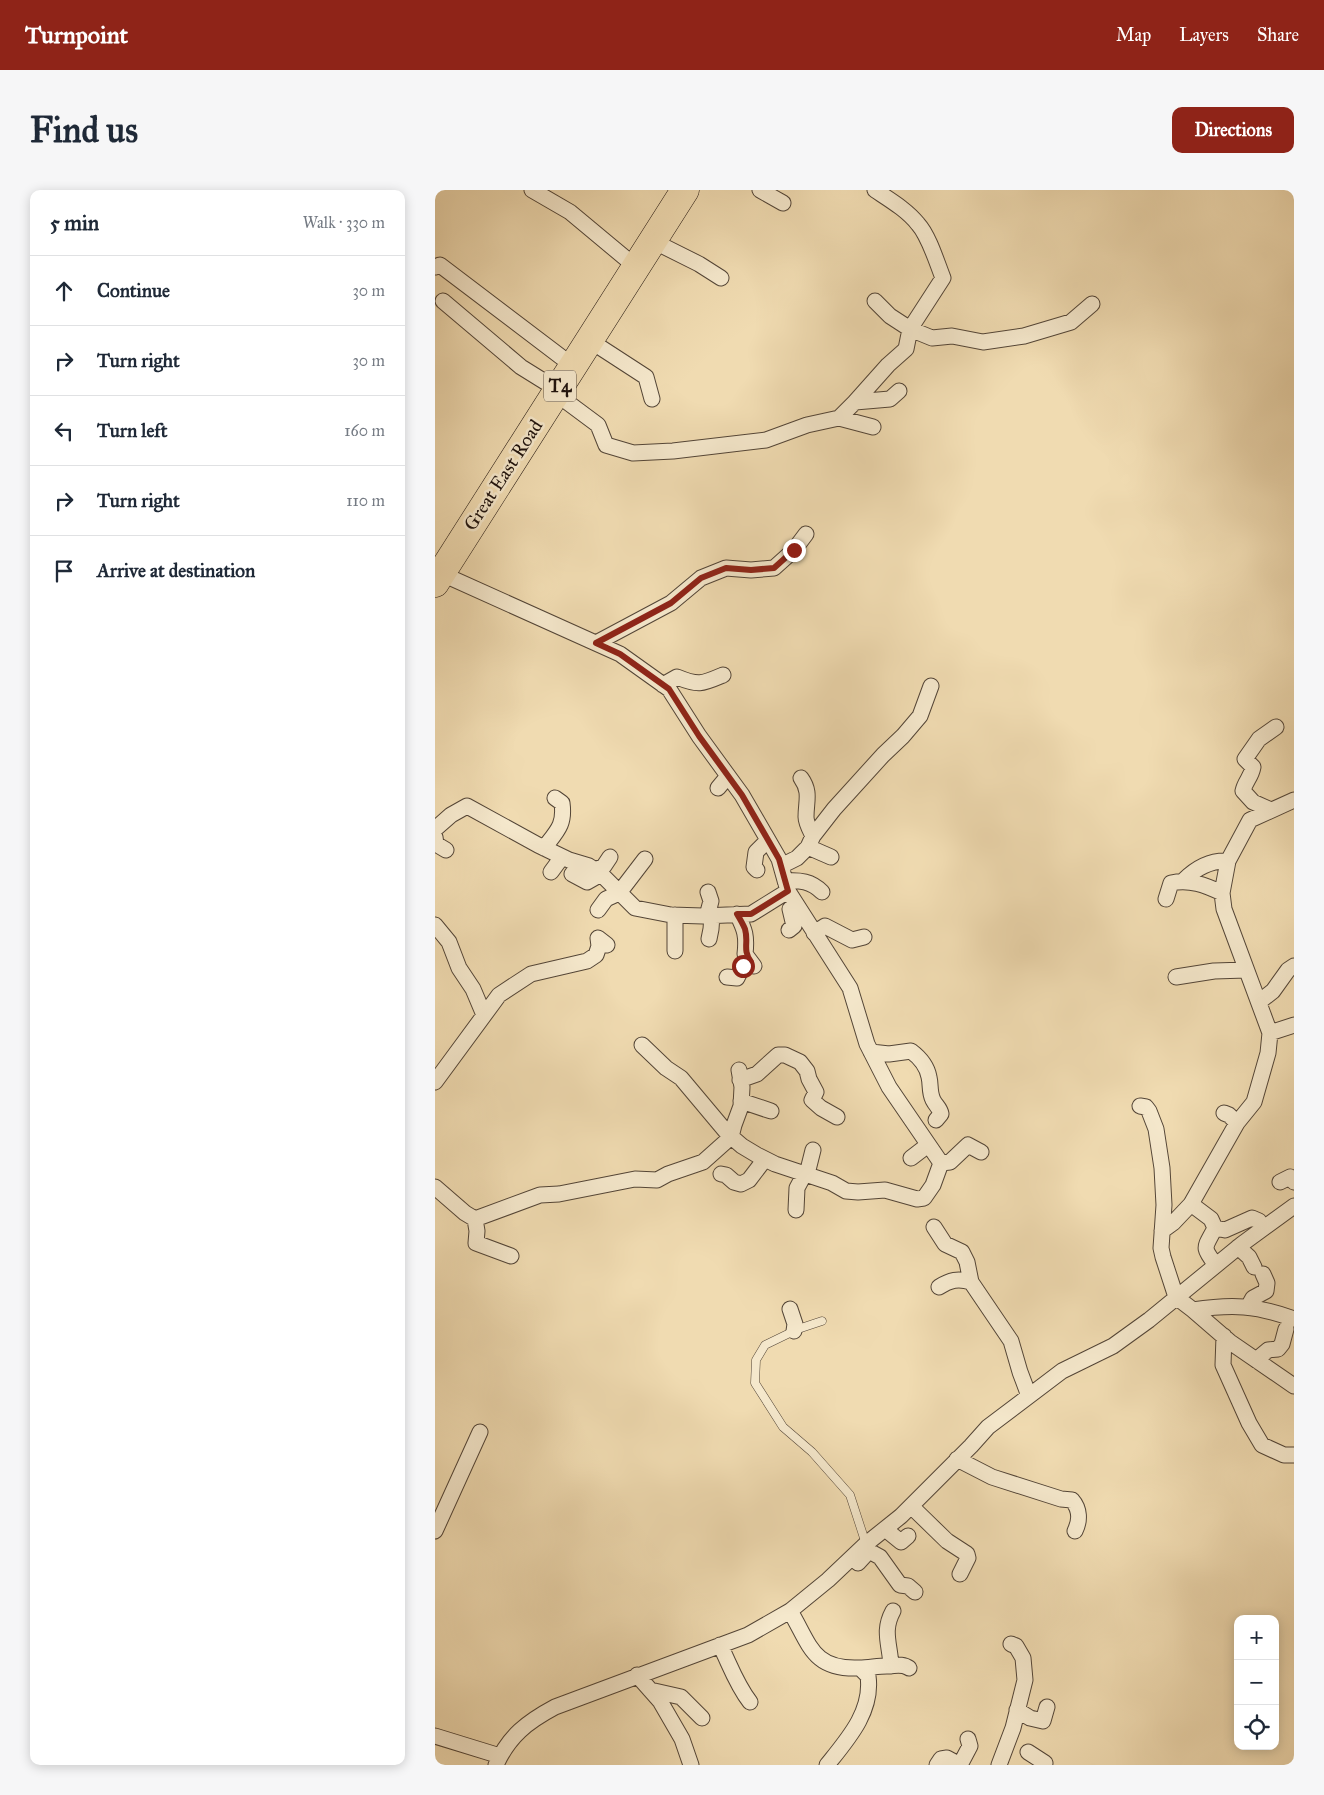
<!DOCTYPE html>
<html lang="en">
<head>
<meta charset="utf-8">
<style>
  :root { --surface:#fff; --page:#f6f6f7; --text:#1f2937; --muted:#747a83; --line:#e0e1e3; --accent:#8f2418 }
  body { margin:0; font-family:"IM FELL Great Primer",serif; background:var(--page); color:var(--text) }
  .controls { position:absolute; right:15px; bottom:15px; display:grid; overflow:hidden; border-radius:10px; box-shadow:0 2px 12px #0003 }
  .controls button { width:45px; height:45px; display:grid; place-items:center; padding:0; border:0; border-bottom:1px solid var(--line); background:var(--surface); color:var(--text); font:25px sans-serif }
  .stop { position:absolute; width:15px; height:15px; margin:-11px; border:4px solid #8f2418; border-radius:50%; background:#fff }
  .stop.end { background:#8f2418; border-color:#fff; box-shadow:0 1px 5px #0008 }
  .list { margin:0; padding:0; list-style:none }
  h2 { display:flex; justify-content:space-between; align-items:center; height:65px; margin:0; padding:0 20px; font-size:21px }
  h2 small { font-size:16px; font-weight:400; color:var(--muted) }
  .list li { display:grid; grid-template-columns:32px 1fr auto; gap:15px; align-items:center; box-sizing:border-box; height:70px; padding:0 20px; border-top:1px solid var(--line) }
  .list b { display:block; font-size:19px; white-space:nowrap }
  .list em { font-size:16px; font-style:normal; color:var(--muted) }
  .icon { flex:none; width:28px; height:28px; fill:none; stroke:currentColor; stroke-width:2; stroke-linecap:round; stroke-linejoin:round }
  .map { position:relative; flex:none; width:859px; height:1575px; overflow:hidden; border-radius:10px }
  header { display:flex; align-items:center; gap:30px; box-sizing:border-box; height:70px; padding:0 25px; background:var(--accent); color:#fff }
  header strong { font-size:24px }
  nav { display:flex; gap:28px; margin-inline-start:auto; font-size:18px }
  .intro { display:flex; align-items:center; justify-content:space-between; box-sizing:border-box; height:120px; padding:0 30px }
  h1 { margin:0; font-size:35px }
  .button { padding:12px 22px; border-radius:10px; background:var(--accent); color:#fff; font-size:18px; font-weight:700 }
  main { display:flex; gap:30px; padding:0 30px }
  aside { flex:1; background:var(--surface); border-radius:10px; box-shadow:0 2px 12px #0003 }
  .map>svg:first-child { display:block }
</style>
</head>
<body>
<header>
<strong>Turnpoint</strong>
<nav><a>Map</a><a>Layers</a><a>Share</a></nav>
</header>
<div class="intro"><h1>Find us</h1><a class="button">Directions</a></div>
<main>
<aside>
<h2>5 min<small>Walk · 330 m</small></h2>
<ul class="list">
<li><svg class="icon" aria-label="ahead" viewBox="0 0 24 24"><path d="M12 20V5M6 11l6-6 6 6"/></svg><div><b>Continue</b></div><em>30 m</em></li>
<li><svg class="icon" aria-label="right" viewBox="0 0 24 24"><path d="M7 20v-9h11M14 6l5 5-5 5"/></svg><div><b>Turn right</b></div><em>30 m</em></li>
<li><svg class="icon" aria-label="left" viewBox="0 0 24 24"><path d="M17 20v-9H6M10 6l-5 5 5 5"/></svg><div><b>Turn left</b></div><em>160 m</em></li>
<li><svg class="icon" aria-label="right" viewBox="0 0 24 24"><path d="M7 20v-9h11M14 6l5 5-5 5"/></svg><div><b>Turn right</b></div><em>110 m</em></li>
<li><svg class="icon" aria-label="arrive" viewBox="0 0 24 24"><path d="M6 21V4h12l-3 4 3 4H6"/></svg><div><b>Arrive at destination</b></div></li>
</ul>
</aside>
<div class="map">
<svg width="859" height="1575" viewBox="0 0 859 1575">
  <rect width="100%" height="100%" fill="#f0dbb1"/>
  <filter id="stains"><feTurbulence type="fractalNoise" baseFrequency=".004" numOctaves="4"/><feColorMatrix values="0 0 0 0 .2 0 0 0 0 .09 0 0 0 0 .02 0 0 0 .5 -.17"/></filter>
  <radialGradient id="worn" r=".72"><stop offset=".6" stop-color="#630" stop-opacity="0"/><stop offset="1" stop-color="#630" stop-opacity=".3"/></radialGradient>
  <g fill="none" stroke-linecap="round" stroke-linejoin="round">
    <defs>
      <path id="lane" d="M 387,1131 L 363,1139 L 330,1155 L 321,1170 L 320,1193 L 348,1237 L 377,1262 L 415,1305 L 431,1354"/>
      <path id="street" d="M 97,0 L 135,22 L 201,77
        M 325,0 L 348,13
        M 440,0 C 455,10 472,20 483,34 C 494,46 502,73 508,88 L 475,139 L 455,126 L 440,111
        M 218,51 L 264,74 L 286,88
        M 0,77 L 5,75 L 138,176
        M 8,111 L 86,177 L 123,200
        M 154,150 L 211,187 L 217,209
        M 120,203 L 163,235 L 171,255 L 198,263 L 238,261 L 331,250 L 372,235 L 404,228 L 420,212 L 455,209 L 464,201
        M 420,212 L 453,175 L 471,159 L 475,139 L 497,148 L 517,146 L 548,152 L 589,146 L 636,132 L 657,114
        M 404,228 L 438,237
        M 5,383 L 185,464 L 234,499 L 264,546 L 307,605 L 344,669 L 353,701 L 415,798 L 432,854 L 454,897 L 506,973 L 498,995 L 489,1008 L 482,1009 L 450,1000 L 423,1002 L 411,1001 L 397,993 L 340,974 L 322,965 L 307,956 L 293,944 L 246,888 L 231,878 L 207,855
        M 161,453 L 236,413 L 266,388 L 291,378 L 316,380 L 339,378 L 359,360 L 371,344
        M 228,495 L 242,487 C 264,496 267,494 288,485
        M 366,588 C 376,602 371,611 371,627 C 371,633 375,640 378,646
        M 283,598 L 293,586
        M 836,620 L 818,612 L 808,601 C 810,591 816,588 818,577 L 810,569 L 824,549 L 841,537
        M 0,639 L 16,625 L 32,616 L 103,655 L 134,670 L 154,676 L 166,684 L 200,718 L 236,725 L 268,726 L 316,724 L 353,701
        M 0,647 L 1,654 L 11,660
        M 373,657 L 378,646 L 399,619 L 448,565 L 468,546 L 485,526 L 496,496
        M 109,658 C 122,641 130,635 127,613 L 120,608
        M 346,676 L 362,668 L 373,657 L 396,667
        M 160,680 L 169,676 L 175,667
        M 322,680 L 319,677 L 321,662 L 333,650
        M 116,682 L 127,667
        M 137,684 L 152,692 L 166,684
        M 749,690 C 761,678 776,670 793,671
        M 350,691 C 365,690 376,691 387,702
        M 731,709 L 736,693 C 755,689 770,695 787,703
        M 163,720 L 171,709 L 184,703 L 210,669
        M 302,724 C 310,740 312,746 310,764 L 319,776
        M 240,725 L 240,761
        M 272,726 L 276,711 L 273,702
        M 0,735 L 14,752 L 24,778 L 38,799 L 49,825
        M 354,740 L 359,736 L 355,719 L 361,714
        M 379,743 L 390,736 L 417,750 L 429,747
        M 274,749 L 276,739 L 277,725
        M 292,787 L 302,788 L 308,776 L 316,772
        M 741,787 L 779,781 L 811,780
        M 824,812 L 838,801 L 853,780 L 859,776
        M 835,843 L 859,835
        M 436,862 L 454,864 L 476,861 C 484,867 492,876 494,887 C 496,895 494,902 498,910 C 501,916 505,918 506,924 L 501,930
        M 305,890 L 322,884 L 343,865 L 350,865 L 365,872 L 372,881 L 374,889 L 381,902 L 377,910 L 386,918 L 402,927
        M 0,892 L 64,805 L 96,784 L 152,771 L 161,765 L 164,756 L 163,748 L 172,755
        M 306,911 L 336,921
        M 705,916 L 711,917 L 714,921 L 721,939 L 727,978 L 729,1015 L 726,1058 L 728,1067 L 741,1107 L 758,1120 C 797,1114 821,1115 859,1129
        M 789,923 L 794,925 L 802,933
        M 476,968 L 493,955
        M 506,973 L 515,972 L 533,955 L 546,962
        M 286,984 L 291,985 L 299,992 L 306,994 L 314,990 L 330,969
        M 372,984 L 378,960
        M 845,992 L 855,987 L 859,992
        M 0,997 L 30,1023 L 40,1029 L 42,1041 L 41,1053 L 76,1066
        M 756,1014 L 776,1029 L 780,1038 C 770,1058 766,1056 781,1075
        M 361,1020 L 362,998 L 370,983
        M 40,1029 L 105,1005 L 124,1004 L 200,989 L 222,990 L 233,984 L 268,972 L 296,947 L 299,935 L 306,916 L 307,897 L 304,880
        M 499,1037 L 510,1054 L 527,1062 L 532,1072 L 536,1092 L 576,1151 L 585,1182 L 594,1206
        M 780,1038 L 790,1040 L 817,1028 L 824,1031 L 828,1038
        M 727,1041 L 738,1033 L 756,1014 L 802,933 L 819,912 L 833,863 L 835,843 L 789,719 L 787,703 L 793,671 L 815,630 L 859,610
        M 803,1057 L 814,1067 L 819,1077
        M 504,1097 C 515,1090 523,1088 536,1092
        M 813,1117 L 818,1108 L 831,1101 L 832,1093 L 828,1084
        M 355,1119 L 360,1134 L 359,1141
        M 758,1120 L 795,1152 L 859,1196
        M 789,1146 L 788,1175 L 814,1233 L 827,1255 L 849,1265 L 859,1265
        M 821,1170 L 833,1160 L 843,1159 L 847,1154 L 851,1139
        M 522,1269 L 557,1287 L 626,1309 L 637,1310 C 645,1319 645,1331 640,1341
        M 476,1316 L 512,1351 L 532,1364 L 533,1368 L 525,1384
        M 450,1339 L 466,1352 L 473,1346
        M 0,1341 L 45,1242
        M 423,1373 L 434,1361 L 445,1367 L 465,1395 L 473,1396 L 480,1402
        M 355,1421 C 375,1454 377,1480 424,1478 C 434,1478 442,1476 452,1476 C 460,1476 467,1473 474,1478
        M 285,1455 C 295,1475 301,1494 315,1512
        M 456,1476 C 455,1454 447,1441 458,1421
        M 202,1485 L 225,1511 L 247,1549 L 256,1575
        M 215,1500 L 246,1507 L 267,1528
        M 582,1520 L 595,1528 L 608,1531 L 612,1517
        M 0,1546 L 65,1566
        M 593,1562 L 610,1573 L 608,1575
        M 61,1575 C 74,1546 92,1532 120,1517 L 313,1445 L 355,1421 L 393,1390 L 431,1354 L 466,1326 L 536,1256 L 553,1237 L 627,1181 L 678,1156 L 714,1130 L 807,1054 L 859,1016
        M 392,1575 C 413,1549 438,1521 433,1486 L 425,1478
        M 502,1575 L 506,1569 L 512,1568 L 525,1575
        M 525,1575 L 535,1556 L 533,1549
        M 564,1575 L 578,1538 L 590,1490 L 588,1468 L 581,1456 L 576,1454"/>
      <path id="highway" d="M 0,393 L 250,0"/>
    </defs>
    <use href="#lane" stroke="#534537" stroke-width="9"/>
    <use href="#street" stroke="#534537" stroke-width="17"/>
    <use href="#highway" stroke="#1f130e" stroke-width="29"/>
    <use href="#lane" stroke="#f5e8cc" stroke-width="8"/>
    <use href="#street" stroke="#f5e8cc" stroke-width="15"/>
    <use href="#highway" stroke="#f0dbb1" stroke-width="28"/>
  </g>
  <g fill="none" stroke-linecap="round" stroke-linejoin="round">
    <path stroke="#8f2418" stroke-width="6" d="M 308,776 L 316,772 C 307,759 314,753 310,739 C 308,734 305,729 302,724 L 316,724 L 353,701 L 344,669 L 307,605 L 264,546 L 234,499 L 185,464 L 161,453 L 236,413 L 266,388 L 291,378 L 316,380 L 339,378 L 359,360"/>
  </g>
  <g text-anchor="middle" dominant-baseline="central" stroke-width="5" stroke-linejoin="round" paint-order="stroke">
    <rect fill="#f5e8cc" stroke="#5f5347" stroke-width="1" x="109" y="180.5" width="32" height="31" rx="4"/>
    <g font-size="18" font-weight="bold" fill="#1f130e">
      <text x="125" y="196">T4</text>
    </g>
    <g font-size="19" fill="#1f130e" stroke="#f5e8cc">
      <text transform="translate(68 285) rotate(-57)">Great East Road</text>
    </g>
  </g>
  <rect width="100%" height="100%" filter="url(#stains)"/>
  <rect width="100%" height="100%" fill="url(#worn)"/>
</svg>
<div class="controls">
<button>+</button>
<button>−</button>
<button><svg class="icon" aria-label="locate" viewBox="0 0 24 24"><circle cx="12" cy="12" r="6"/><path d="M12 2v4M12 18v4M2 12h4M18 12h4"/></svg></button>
</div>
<div class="stop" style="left:308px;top:776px"></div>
<div class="stop end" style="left:359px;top:360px"></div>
</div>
</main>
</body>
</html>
